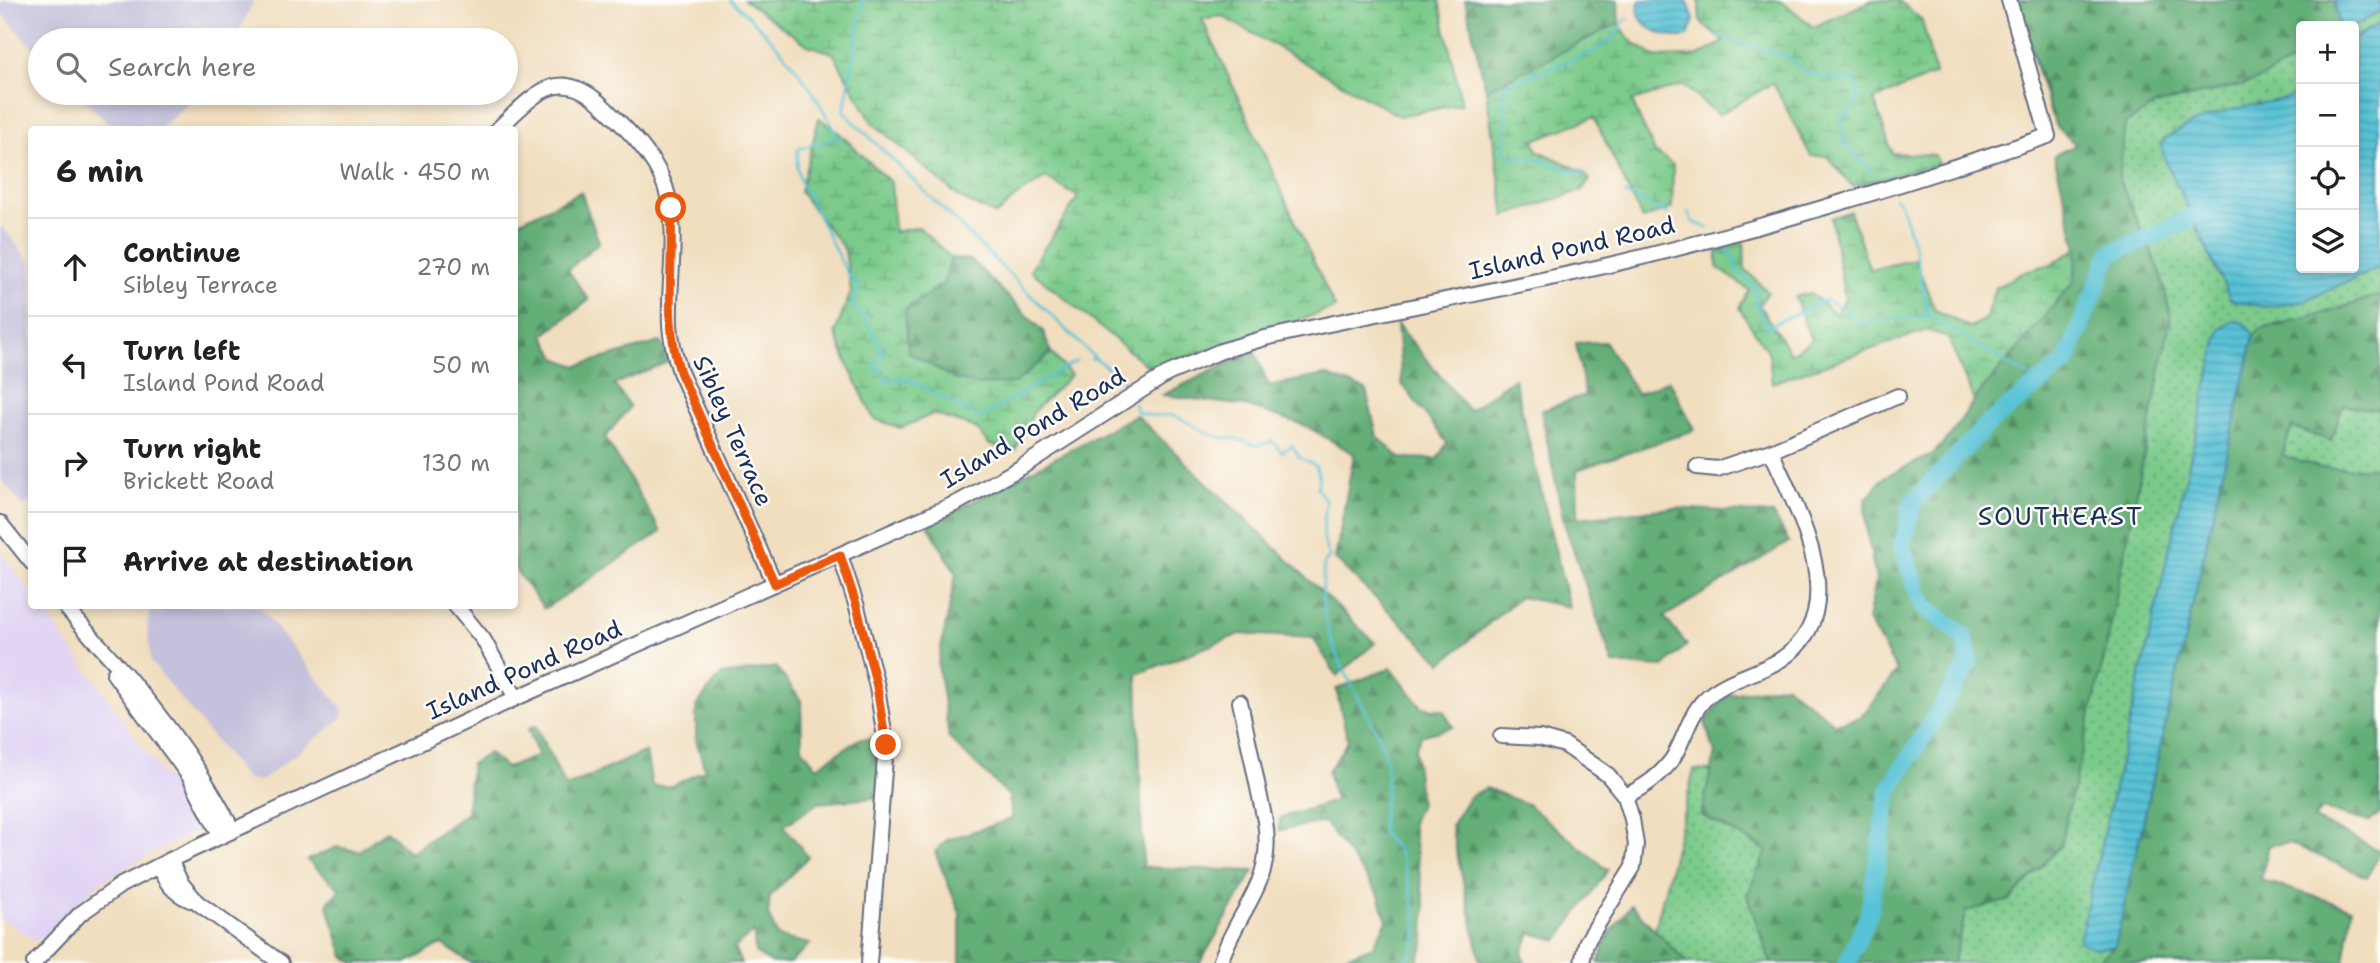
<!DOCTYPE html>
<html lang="en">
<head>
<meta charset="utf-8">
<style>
  :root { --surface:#fff; --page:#f6f6f6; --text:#202124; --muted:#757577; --line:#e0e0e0 }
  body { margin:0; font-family:"Shantell Sans",sans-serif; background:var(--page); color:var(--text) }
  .controls { position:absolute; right:21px; top:21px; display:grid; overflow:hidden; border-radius:7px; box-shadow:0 4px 10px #0003 }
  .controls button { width:63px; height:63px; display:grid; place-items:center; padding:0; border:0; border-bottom:2px solid var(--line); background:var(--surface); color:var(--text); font:35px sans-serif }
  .stop { position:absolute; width:21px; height:21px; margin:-16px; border:5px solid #ea580c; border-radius:50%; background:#fff }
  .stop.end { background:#ea580c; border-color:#fff; box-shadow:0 2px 7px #0008 }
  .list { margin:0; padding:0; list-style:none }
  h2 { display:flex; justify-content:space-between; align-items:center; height:91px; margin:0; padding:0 28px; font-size:30px }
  h2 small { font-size:23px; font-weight:400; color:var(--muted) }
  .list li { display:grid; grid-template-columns:46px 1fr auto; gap:21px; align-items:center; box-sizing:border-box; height:98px; padding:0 28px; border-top:2px solid var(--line) }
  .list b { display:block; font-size:26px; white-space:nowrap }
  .list p { margin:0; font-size:23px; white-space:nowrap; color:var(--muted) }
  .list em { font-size:23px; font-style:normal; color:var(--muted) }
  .icon { flex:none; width:38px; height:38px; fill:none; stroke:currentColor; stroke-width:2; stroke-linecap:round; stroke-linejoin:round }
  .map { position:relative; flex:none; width:2380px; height:963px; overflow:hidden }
  .search { position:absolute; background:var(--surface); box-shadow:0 4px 10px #0003; left:28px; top:28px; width:490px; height:77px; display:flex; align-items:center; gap:18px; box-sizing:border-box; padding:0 24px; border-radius:38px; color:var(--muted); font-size:26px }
  .panel { position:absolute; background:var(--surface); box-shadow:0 4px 10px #0003; left:28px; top:126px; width:490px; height:483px; border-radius:7px }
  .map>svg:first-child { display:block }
</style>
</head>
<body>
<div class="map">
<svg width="2380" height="963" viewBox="0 0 2380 963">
  <defs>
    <pattern id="grass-dots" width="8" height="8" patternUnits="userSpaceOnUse" patternTransform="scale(1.75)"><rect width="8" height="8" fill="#7bcb8b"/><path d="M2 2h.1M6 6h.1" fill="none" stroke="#64a575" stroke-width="1.8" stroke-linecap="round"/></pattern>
    <pattern id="forest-firs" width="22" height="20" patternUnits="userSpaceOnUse" patternTransform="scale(1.75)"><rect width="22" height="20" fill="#64af77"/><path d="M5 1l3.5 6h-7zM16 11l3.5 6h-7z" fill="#528f65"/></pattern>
    <pattern id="wetland-marsh" width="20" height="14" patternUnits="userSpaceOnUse" patternTransform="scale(1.75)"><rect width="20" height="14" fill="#7bcb8b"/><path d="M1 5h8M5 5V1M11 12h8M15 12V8" fill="none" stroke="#64a575"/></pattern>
    <pattern id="water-rules" width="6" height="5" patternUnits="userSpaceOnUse" patternTransform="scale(1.75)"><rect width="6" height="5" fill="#59c2d6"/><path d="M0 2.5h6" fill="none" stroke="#499eb1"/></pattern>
  </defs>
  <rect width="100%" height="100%" fill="#fdfcf7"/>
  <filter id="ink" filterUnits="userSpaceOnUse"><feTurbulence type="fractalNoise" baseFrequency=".0143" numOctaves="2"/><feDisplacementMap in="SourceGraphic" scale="14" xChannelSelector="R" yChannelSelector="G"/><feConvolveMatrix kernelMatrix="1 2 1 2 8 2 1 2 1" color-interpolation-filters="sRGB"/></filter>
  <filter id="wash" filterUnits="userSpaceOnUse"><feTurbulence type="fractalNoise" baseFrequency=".00686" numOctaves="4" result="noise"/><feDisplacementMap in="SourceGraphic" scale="28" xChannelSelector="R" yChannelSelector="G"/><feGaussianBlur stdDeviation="1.57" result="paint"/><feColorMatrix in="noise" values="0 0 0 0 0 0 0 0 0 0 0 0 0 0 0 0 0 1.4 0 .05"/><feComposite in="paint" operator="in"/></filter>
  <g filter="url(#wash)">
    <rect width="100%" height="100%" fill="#f1debf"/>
    <path fill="#e1d4f4" d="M 0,551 L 31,594 L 32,606 L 40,606 L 201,827 L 100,882 L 37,942 L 0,918 Z"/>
    <path fill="#c5c0db" d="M 4,0 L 254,0 L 235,40 L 40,40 L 40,56 L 0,12 L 0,5 Z
      M 76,93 L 199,93 L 159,130 L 115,129 Z
      M 2,226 L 31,263 L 32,501 L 23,506 L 0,478 L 0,228 Z
      M 151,606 L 259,606 L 343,710 L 342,718 L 261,781 L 246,779 L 151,662 L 147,627 Z"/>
    <path fill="url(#grass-dots)" stroke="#4b7d74" stroke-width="2" d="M 2015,0 L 2334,0 L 2340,26 L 2301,26 L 2301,92 C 2278,105 2251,104 2226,112 C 2206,118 2187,127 2169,136 L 2163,155 L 2220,279 L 2302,302 L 2380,267 L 2380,785 L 2144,804 L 2109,963 L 1647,963 L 1694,770 L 1906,782 L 2122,273 L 2072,122 L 2051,115 Z
      M 2380,12 L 2380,23 L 2354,39 L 2354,26 Z"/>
    <path fill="url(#forest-firs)" stroke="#406f6a" stroke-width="2" d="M 1465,0 L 1618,0 L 1619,23 L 1486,90 Z
      M 2017,0 L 2334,0 L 2340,26 L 2301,26 L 2301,56 L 2254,82 L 2155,105 L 2125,124 L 2119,180 L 2160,271 L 2171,317 L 2106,649 L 2060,846 L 2010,900 L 1966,911 L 1953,963 L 1771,963 L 1747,896 L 1767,850 L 1701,815 L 1715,753 L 1705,722 L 1726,695 L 1786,685 L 1835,724 L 1861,717 L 1897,671 L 1868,620 L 1876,580 L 1867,533 L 1865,500 L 1884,477 L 1932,455 L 1950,436 L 1974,400 L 2075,280 L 2077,248 L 2054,155 L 2076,145 L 2055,125 Z
      M 581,192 L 599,242 L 568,270 L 589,300 L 544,335 L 556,358 L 577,366 L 660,342 L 671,361 L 614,384 L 630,407 L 605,437 L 661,532 L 544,609 L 515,569 L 514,224 Z
      M 951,258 L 971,260 L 1043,331 L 1051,353 L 1015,383 L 977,385 L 954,379 L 907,351 L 905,309 L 943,284 Z
      M 2380,295 L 2380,410 L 2343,405 L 2331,441 L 2292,427 L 2282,455 L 2321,468 L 2380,468 L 2380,814 L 2369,822 L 2322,809 L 2314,819 L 2380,851 L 2367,877 L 2290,843 L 2269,845 L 2261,880 L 2352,908 L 2344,963 L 2096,963 L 2115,946 L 2254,335 L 2262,328 L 2331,311 Z
      M 1397,324 L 1469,411 L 1514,378 L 1569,607 L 1520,597 L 1442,663 L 1335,559 L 1354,454 L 1304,425 L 1246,406 L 1163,395 L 1254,350 L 1269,386 L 1325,375 L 1366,390 L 1377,436 L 1400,458 L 1437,459 L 1447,443 L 1402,384 Z
      M 1605,342 L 1637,394 L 1669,380 L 1695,430 L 1577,470 L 1578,518 L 1673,508 L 1773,514 L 1789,542 L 1664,617 L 1687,645 L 1663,667 L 1613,664 L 1564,523 L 1541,411 L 1585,395 L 1576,343 Z
      M 1136,415 L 1375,643 L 1337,676 L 1313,638 L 1240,634 L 1137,674 L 1143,867 L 1254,871 L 1200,963 L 960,963 L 960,913 L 935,852 L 947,840 L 1012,819 L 1009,796 L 949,738 L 938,664 L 956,573 L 928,525 Z
      M 776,667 L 801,700 L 802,748 L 817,767 L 859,739 L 885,738 L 882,797 L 818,803 L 784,826 L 808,857 L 770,896 L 768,915 L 778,937 L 810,944 L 790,963 L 771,963 L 755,953 L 754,931 L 734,948 L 741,963 L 471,963 L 442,944 L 406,963 L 354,963 L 344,956 L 327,904 L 340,889 L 307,860 L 337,847 L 359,851 L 387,830 L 410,853 L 467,813 L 471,764 L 489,753 L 506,768 L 538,756 L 528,729 L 536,726 L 566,787 L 646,751 L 652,786 L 672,786 L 705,770 L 696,740 L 696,706 L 721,675 Z
      M 1391,668 L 1422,707 L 1443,710 L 1453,727 L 1421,736 L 1415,749 L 1420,803 L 1412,823 L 1425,909 L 1424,945 L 1417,963 L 1328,963 L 1373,946 L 1387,921 L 1379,895 L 1324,822 L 1279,830 L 1280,818 L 1335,801 L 1328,771 L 1348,741 L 1336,689 Z
      M 1486,788 L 1527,804 L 1608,870 L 1558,940 L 1531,933 L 1522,952 L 1525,963 L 1481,963 L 1451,826 L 1469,797 Z
      M 1631,905 L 1687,963 L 1598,963 L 1608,936 Z"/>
    <path fill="url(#wetland-marsh)" stroke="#4b7d74" stroke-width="2" d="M 744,0 L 1439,0 L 1462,104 L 1399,116 L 1222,16 L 1202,19 L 1335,308 L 1151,369 L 1030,270 L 1078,197 L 1046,178 L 1018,195 L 996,215 L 960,198 L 872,122 L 833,53 L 808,45 Z
      M 1699,0 L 1781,0 L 1813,27 L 1873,0 L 1898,0 L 1922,20 L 1935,74 L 1874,100 L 1892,153 L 1935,155 L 1938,164 L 1852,186 L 1827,156 L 1811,156 L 1773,83 L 1718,115 L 1683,85 L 1632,101 L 1654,151 L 1673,165 L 1672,208 L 1642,219 L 1594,117 L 1534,140 L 1537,150 L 1582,171 L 1590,180 L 1581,191 L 1505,216 L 1486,90 L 1619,23 L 1630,40 L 1655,57 L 1698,56 L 1723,42 L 1700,21 Z
      M 819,118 L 839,133 L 891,183 L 894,232 L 919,227 L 951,258 L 943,284 L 905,309 L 908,352 L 954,379 L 977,385 L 1015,383 L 1051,353 L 1071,375 L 1034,411 L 1015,451 L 990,445 L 976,428 L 933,414 L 901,428 L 874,419 L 849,367 L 835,333 L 851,292 L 845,250 L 800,192 Z
      M 1850,211 L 1870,270 L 1915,259 L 1935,310 L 1969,327 L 1985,320 L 1995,288 L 2028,270 L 2052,264 L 2077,248 L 2075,280 L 1974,400 L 1948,338 L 1927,330 L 1772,383 L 1769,354 L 1739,308 L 1749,290 L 1717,267 L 1717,251 L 1744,243 L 1745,269 L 1768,292 L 1759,305 L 1791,354 L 1811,340 L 1795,297 L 1811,293 L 1835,314 L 1845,300 L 1831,218 Z"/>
    <path fill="url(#water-rules)" stroke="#3a789a" stroke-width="2" d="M 1640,0 L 1687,0 L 1694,20 L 1688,36 C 1667,41 1629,25 1640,0 Z
      M 2334,0 L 2380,0 L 2380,12 L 2354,26 L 2340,26 Z
      M 2380,23 L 2380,267 L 2302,302 L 2265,307 L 2231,300 L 2163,155 L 2162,144 L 2164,140 C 2186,122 2226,110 2253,105 C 2270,101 2285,101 2301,92 L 2301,268 L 2354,268 L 2354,39 Z
      M 2233,321 L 2244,323 L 2254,335 L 2115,946 C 2101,948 2090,950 2079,941 L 2220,329 Z"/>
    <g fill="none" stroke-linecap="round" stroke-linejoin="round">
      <path stroke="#59c2d6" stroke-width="2.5" d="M 730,0 C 757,22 789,57 808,85 C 820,102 828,120 839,137 L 798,149 L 797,166 L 800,180 L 848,275 L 859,286 L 852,306 L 860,315 L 864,315 C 868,329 878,340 883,354 L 875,363 L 877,370 L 881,370 L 886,381 L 898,377 L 916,383 L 980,418 L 1076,361
        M 863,0 L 844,112 L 1095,358
        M 1717,37 L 1786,55 L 1811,75 L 1855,81 C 1863,104 1856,105 1840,120 L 1844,143 L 1871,172
        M 1584,175 L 1523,155 L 1515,159 L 1504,151 L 1507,120 L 1502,87 L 1596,50 L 1616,35 L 1623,22 L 1628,18
        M 1625,194 L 1668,214
        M 1895,198 L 1900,202 L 1915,249 L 1928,315
        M 1688,212 L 1693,222 L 1709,228
        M 1725,246 L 1735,260 L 1736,268 L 1755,288 L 1758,308 L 1767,327 L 1826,300 L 1862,322 L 1929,316 L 2040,383
        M 1091,359 L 1095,358 L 1122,379 L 1127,391
        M 1134,403 L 1136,411 C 1149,419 1161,413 1174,416 C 1189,421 1204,434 1220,437 C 1225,439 1231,438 1236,439 C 1257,444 1250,449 1272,441 L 1282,452 L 1292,445 L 1299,457 L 1316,466 L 1319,478 L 1317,488 L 1326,501 C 1323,516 1321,545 1330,557 L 1324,563 C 1323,583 1321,603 1326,622 C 1333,651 1349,680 1363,706 C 1371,722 1381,737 1385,755 C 1392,782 1380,807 1382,834 C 1389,840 1396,846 1400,855 C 1405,865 1418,921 1417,932 C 1416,944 1412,953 1405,963"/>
      <path stroke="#59c2d6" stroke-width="18" d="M 1847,963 L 1869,914 L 1889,790 L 1969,664 L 1965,637 L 1923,605 L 1902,548 L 1913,502 L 1988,424 L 2066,362 L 2110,253 L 2152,237 L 2211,207"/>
    </g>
  </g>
  <g filter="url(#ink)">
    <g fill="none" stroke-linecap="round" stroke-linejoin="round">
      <defs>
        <path id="minor" d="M 497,130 C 536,93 560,62 607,110 C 629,131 655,157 665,186 C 680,230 668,279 670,325 C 671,341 675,356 680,372 L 775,584
          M 1697,467 L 1717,469 L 1771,451 L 1898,396
          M 0,523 L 32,563
          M 840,555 L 857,607 L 877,687 L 886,745 L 869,963
          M 65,606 C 86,632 110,656 132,682 C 171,728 205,776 232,829
          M 456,606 L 483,639 L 516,698
          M 114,674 L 190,777 L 220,835
          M 1501,736 L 1540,738 L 1565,745 L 1608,775 L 1625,796 L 1632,819 L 1636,845 L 1633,867 L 1586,943 L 1582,963
          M 1625,796 C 1643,788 1658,778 1671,761 C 1684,742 1688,717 1704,700 C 1725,679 1756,675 1780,660 C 1856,612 1797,511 1771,451
          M 170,860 L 181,883 L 198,903 L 281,963
          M 158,866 C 166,882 173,893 190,900
          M 34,963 L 80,914 L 121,885 L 170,860 L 516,698 L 959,502 L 1020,468 L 1167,374 L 1221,351 L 1265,338 C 1375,313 1486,293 1596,268 C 1749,233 1899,186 2048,136 L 2009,0
          M 1220,963 C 1238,907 1275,886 1265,821 L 1240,702"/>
      </defs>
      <use href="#minor" stroke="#666c80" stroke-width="18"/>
      <use href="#minor" stroke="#fff" stroke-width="14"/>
    </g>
  </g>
  <g fill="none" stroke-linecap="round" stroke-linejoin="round" filter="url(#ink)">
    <path stroke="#ea580c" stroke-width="9" d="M 671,208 C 674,263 663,319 680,372 L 775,584 L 840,555 L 857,607 L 877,687 L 886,745"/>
  </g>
  <g text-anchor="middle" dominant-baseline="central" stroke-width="5" stroke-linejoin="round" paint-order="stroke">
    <g font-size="24" fill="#1b2f5e" stroke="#fdfcf7">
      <text transform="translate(1572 248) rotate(-13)">Island Pond Road</text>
      <text transform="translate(1033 428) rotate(-31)">Island Pond Road</text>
      <text transform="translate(733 431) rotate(66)">Sibley Terrace</text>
      <text transform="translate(524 670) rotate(-24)">Island Pond Road</text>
    </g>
    <g font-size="26" letter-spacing="2" fill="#1b2f5e" stroke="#fdfcf7">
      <text x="2061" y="515">SOUTHEAST</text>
    </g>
  </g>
</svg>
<div class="controls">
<button>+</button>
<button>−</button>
<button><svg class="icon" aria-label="locate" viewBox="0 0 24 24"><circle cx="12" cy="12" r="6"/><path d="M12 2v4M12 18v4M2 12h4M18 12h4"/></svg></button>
<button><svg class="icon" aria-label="layers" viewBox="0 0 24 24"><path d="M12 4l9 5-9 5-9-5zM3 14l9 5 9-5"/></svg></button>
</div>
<div class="stop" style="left:671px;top:208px"></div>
<div class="stop end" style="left:886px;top:745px"></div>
<div class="search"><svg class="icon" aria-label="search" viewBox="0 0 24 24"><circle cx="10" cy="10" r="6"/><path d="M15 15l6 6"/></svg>Search here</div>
<section class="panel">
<h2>6 min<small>Walk · 450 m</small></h2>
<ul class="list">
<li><svg class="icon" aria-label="ahead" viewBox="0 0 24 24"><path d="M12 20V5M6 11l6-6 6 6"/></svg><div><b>Continue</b><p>Sibley Terrace</p></div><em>270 m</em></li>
<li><svg class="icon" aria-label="left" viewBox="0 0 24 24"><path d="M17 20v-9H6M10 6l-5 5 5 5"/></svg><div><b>Turn left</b><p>Island Pond Road</p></div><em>50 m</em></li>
<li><svg class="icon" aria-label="right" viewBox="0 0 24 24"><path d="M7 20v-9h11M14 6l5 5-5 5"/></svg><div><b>Turn right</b><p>Brickett Road</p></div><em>130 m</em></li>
<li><svg class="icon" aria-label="arrive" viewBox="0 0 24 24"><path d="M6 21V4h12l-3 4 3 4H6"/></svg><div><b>Arrive at destination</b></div></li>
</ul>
</section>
</div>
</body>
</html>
